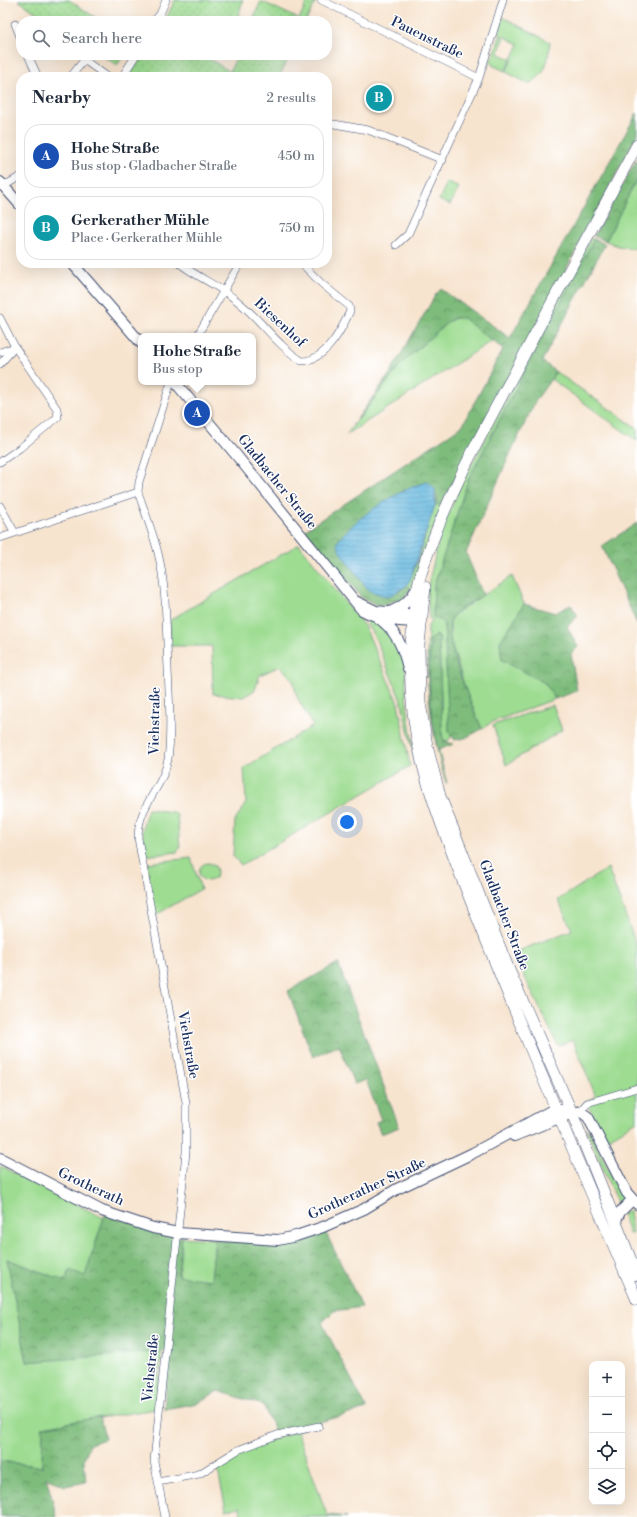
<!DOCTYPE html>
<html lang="en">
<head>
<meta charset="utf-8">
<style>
  :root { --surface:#fff; --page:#f2f2f3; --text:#1f2937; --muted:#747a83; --line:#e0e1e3; --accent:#1f6fb2 }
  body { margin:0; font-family:"Libre Bodoni",serif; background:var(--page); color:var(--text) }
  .controls { position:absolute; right:12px; bottom:12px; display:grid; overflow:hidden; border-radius:8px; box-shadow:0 4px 16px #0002 }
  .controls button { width:36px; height:36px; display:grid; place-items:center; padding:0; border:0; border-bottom:1px solid var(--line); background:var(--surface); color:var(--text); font:20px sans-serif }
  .you { position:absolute; left:347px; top:822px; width:14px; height:14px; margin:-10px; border:3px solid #fff; border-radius:50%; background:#1a73e8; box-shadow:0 0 0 6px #1a73e833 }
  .badge { display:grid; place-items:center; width:26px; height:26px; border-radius:50%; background:var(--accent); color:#fff; font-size:13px; font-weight:700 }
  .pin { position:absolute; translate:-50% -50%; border:2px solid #fff; box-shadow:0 1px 4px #0006 }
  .popup { position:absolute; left:138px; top:333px; width:118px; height:52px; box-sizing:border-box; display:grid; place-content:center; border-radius:8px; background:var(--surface); filter:drop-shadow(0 1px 3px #0005); font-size:13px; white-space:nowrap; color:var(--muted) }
  .popup b { font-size:15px; color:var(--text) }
  .popup::after { content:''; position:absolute; left:50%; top:100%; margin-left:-8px; border:8px solid transparent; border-top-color:var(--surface) }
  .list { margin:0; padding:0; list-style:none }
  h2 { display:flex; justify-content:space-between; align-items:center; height:52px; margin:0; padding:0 16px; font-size:17px }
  h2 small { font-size:13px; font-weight:400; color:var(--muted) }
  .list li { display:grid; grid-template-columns:26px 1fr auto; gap:12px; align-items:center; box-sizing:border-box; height:64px; margin:0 8px 8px; padding:0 8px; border:1px solid var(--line); border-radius:16px }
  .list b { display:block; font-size:15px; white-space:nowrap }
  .list p { margin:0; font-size:13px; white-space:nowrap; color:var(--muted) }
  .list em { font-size:13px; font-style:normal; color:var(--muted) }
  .icon { flex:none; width:22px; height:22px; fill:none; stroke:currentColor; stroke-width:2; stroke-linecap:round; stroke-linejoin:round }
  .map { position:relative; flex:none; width:637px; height:1517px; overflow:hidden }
  .search { position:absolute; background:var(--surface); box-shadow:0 4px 16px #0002; left:16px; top:16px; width:316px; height:44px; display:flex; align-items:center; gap:10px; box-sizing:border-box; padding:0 14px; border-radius:16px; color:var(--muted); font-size:15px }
  .panel { position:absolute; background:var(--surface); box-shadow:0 4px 16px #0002; left:16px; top:72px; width:316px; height:196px; border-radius:16px }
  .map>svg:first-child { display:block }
</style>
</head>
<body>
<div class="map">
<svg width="637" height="1517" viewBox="0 0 637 1517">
  <defs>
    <pattern id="forest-crowns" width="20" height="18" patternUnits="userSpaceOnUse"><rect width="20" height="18" fill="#7ebc7b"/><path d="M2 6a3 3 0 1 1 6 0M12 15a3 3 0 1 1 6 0" fill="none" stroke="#669968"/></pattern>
    <pattern id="park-dots" width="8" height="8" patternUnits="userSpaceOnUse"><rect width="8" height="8" fill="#9ddc91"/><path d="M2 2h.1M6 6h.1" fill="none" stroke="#87bd7f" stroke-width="1.8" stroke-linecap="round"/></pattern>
    <pattern id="water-rules" width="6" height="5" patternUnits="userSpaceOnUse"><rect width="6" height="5" fill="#64b7df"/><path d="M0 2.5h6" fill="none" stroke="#5295b8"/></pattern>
  </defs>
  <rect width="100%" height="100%" fill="#fff"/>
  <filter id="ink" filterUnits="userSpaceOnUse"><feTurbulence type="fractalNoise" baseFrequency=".025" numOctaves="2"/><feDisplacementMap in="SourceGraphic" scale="8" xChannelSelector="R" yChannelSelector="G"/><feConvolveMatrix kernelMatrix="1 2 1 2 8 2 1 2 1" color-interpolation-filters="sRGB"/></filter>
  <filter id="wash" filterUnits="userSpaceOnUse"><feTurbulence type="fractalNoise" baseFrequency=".012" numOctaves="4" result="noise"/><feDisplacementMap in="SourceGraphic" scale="16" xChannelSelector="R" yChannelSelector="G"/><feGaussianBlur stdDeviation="0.9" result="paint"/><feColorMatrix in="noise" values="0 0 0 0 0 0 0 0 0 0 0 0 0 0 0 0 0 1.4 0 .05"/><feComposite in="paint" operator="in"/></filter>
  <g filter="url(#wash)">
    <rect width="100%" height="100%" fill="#f7e4cf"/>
    <path fill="#9ddc91" stroke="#5c8678" d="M 503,17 L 550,42 C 548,61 547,75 529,84 L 506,72 L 519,44 L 499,34 Z
      M 500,36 L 504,39 L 498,53 L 511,59 L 505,71 L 492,65 L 493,63 L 489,62 L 494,55 Z
      M 637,178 L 637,249 L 618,246 L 606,241 Z
      M 591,238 L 594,239 L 468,480 L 434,585 L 433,617 L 440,620 L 444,624 L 451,737 L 448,741 L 443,740 L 442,734 L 439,636 L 436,635 L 430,640 C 426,692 433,732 447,783 L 446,783 C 430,731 425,681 428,626 L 432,620 L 429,618 L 427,589 L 441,531 L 461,485 Z
      M 458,317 L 463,318 L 493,340 L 346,435 L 403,362 L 449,321 Z
      M 556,372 L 637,428 L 637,441 L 551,379 Z
      M 442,504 L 411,588 L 403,601 L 398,600 L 393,602 L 406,594 L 411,588 L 406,586 C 421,562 425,531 435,505 Z
      M 299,544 L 365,627 L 398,703 L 410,766 L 241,865 L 233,856 L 235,821 L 246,803 L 244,768 L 313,726 L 297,697 L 293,680 L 280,666 L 260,675 L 255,690 L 243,697 L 213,694 L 212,646 L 170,646 L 170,620 Z
      M 512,576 L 524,604 L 500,642 L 502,660 L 545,683 L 555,699 L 492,722 L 482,729 L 467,694 L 450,640 L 450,624 L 453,615 Z
      M 362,615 C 382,621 398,640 404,660 C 407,673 405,689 407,703 C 409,722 412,741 416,760 L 415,761 L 402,703 L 376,640 Z
      M 553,705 L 562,730 L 506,765 L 493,725 Z
      M 148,809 L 173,812 L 177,815 L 180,848 L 177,852 L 145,856 C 141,836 141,828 148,809 Z
      M 191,858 L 201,889 L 154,916 L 147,863 Z
      M199 872a9 9 0 1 1 18 0a9 9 0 1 1-18 0Z
      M 608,868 L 637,947 L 637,1121 L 607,1139 L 585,1101 L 596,1097 L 573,1040 L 558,1046 L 513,953 L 572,930 L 558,900 Z
      M 586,1129 L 590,1132 L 621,1195 L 625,1199 L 619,1207 Z
      M 0,1166 L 104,1218 L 85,1276 L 65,1281 L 7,1259 L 27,1362 L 162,1350 L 156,1409 L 43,1427 L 42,1467 L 0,1461 Z
      M 630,1210 L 632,1234 L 629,1234 L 623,1216 L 624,1213 Z
      M 182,1237 L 215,1239 L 211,1280 L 178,1277 Z
      M 297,1431 L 327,1515 L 347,1517 L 241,1517 L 240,1507 L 226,1510 L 217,1466 L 245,1449 Z"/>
    <path fill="url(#forest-crowns)" stroke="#4c766c" d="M 637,113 L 637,135 L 442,504 L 435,505 L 437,496 L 402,492 L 359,520 L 398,592 L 406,586 L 411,588 L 406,594 L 386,605 L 377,605 L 362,598 L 305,530 L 462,426 L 503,349 L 463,318 L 454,318 L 449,321 L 403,362 L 352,426 L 389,375 L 436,294 L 441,289 L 510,338 Z
      M 637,159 L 637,178 L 606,241 L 594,236 Z
      M 594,239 L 605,244 L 542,361 L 556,372 L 536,400 L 510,454 L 466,553 L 483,595 C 476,600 458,609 453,616 C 439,634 473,708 482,729 L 465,738 L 455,740 L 449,732 L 444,624 L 440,620 L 433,617 L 434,585 L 468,480 Z
      M 637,523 L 637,624 L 602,546 Z
      M 524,604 L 555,613 L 571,605 L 578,616 L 567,627 L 578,647 L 571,654 L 577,691 L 555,699 L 545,683 L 502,660 L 500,642 Z
      M 436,635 L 439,636 L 442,734 L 444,741 L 453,744 L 438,750 C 430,715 428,679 430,644 L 430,640 Z
      M 338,963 L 399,1127 L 381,1134 L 376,1122 L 381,1120 L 366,1080 L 354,1084 L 339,1045 L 313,1057 L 288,991 Z
      M 105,1214 L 182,1237 L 178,1276 L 211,1280 L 215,1239 L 271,1244 L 324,1229 L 362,1307 L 334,1311 L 322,1323 L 367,1409 L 320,1422 L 297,1431 L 275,1432 L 263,1405 L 218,1391 L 198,1403 L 164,1409 L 169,1351 L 27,1362 L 7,1259 L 65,1281 L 70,1270 L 85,1276 Z
      M 100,1417 L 105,1439 L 90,1444 L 84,1459 L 86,1482 L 65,1486 L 46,1477 L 57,1517 L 0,1517 L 0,1461 L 42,1467 L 43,1427 Z"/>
    <path fill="url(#park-dots)" stroke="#5c8678" d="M 18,0 L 69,0 L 101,21 L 48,21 Z
      M 175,0 L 243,0 L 237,21 L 165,21 Z
      M 308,0 L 315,3 L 306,21 L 252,21 L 261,1 L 299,19 Z
      M 101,55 L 124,55 L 117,65 Z
      M 142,55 L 203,55 L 239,77 L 133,77 L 129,74 Z
      M 237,55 L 290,55 L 279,77 L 243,77 L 230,71 Z
      M 447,182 L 459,188 L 450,205 L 439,200 Z"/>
    <path fill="url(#water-rules)" stroke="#40739e" d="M 428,482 L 435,489 L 435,505 L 410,580 L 406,586 L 388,597 L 370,591 L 362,582 L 340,552 L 337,543 C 349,521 403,487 428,482 Z"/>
  </g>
  <g filter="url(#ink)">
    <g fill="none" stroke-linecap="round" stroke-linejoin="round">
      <defs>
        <path id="street" d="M 321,0 L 479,78
          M 154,21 L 160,14 L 166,0
          M 15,24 L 21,39
          M 28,55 L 38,77
          M 73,74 L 84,60 L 108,77
          M 122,77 L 136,55
          M 334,124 L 368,130 L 443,160
          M 0,185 L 9,183 L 21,176
          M 396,245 L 408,234 L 479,78 L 503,0
          M 179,263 C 197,277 219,286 236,300 C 260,318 276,345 302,361 C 326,360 341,331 350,311 L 349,306 L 322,284 L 301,263
          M 0,318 L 15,347 L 57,409 L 58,417 L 20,448 L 0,462
          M 197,336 L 240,263
          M 0,352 L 15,347
          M 0,364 L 15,347
          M 0,506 L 15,533
          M 0,538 L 138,492
          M 580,1111 L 587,1103 L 637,1088
          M 158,1482 L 199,1474 L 238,1450 L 277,1435 L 319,1426
          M 165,1517 L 154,1461 L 186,1152 L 186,1103 L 138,838 C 138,804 163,789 168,759 C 172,730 169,698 168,668 C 166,631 167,589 158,553 C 153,533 145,512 138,492 L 139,482 L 171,382"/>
        <path id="secondary" d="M 0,182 L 21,206
          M 72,263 L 141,343
          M 175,382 L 237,456 L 362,610 C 378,619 403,624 421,620 L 417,615 L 376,611 L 355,601
          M 392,611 C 403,607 410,600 416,590
          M 377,617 C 396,630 403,647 408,668
          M 514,1136 L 559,1118 L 580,1111 L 588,1117 L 627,1193 L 637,1204
          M 0,1158 L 102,1211 L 153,1228 L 178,1233 L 278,1240 L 296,1236 L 323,1227 L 364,1209 L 397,1189 L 473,1153 L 556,1108 L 572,1113
          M 615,1222 L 620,1212 L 632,1200"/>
        <path id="primary" d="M 637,145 C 596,221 555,296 515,372 C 479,438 442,505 420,577 C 414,599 413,623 411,646 C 406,735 430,795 461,876 C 481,927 501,978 522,1028 C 560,1119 598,1210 637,1300
          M 425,587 L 419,645 L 420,703 L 427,746 L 440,796 L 509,970 L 572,1113 L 637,1275"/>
      </defs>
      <use href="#street" stroke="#3c4a6f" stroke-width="8"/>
      <use href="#secondary" stroke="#3c4a6f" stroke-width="12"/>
      <use href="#primary" stroke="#3c4a6f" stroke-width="12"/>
      <use href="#street" stroke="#fff" stroke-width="7"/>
      <use href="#secondary" stroke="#fff" stroke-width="10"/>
      <use href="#primary" stroke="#fff" stroke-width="11"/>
    </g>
  </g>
  <g text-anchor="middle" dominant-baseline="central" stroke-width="3" stroke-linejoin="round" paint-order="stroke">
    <g font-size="14" fill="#1b2f5e" stroke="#fff">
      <text transform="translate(427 38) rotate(26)">Pauenstraße</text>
      <text transform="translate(280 323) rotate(43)">Biesenhof</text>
      <text transform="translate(277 482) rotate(51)">Gladbacher Straße</text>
      <text transform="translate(155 721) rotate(-89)">Viehstraße</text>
      <text transform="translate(504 915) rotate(69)">Gladbacher Straße</text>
      <text transform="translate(188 1045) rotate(80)">Viehstraße</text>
      <text transform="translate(91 1187) rotate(25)">Grotherath</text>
      <text transform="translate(367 1189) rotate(-25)">Grotherather Straße</text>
      <text transform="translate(151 1368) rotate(-84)">Viehstraße</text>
    </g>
  </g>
</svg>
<div class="controls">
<button>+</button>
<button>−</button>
<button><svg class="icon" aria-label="locate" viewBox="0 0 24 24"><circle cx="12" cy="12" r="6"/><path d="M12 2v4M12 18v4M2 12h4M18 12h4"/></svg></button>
<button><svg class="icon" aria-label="layers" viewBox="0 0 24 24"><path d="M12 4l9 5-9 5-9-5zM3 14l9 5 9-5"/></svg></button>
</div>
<div class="you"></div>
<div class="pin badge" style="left:197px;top:413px;background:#1a4fb4">A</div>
<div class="popup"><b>Hohe Straße</b>Bus stop</div>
<div class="pin badge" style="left:379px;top:98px;background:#0f9aa8">B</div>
<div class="search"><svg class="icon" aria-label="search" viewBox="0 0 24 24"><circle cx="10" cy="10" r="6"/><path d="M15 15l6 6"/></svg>Search here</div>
<section class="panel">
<h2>Nearby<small>2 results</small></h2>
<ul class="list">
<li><span class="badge" style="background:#1a4fb4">A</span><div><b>Hohe Straße</b><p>Bus stop · Gladbacher Straße</p></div><em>450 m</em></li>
<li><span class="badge" style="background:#0f9aa8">B</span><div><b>Gerkerather Mühle</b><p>Place · Gerkerather Mühle</p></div><em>750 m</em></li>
</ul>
</section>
</div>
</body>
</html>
